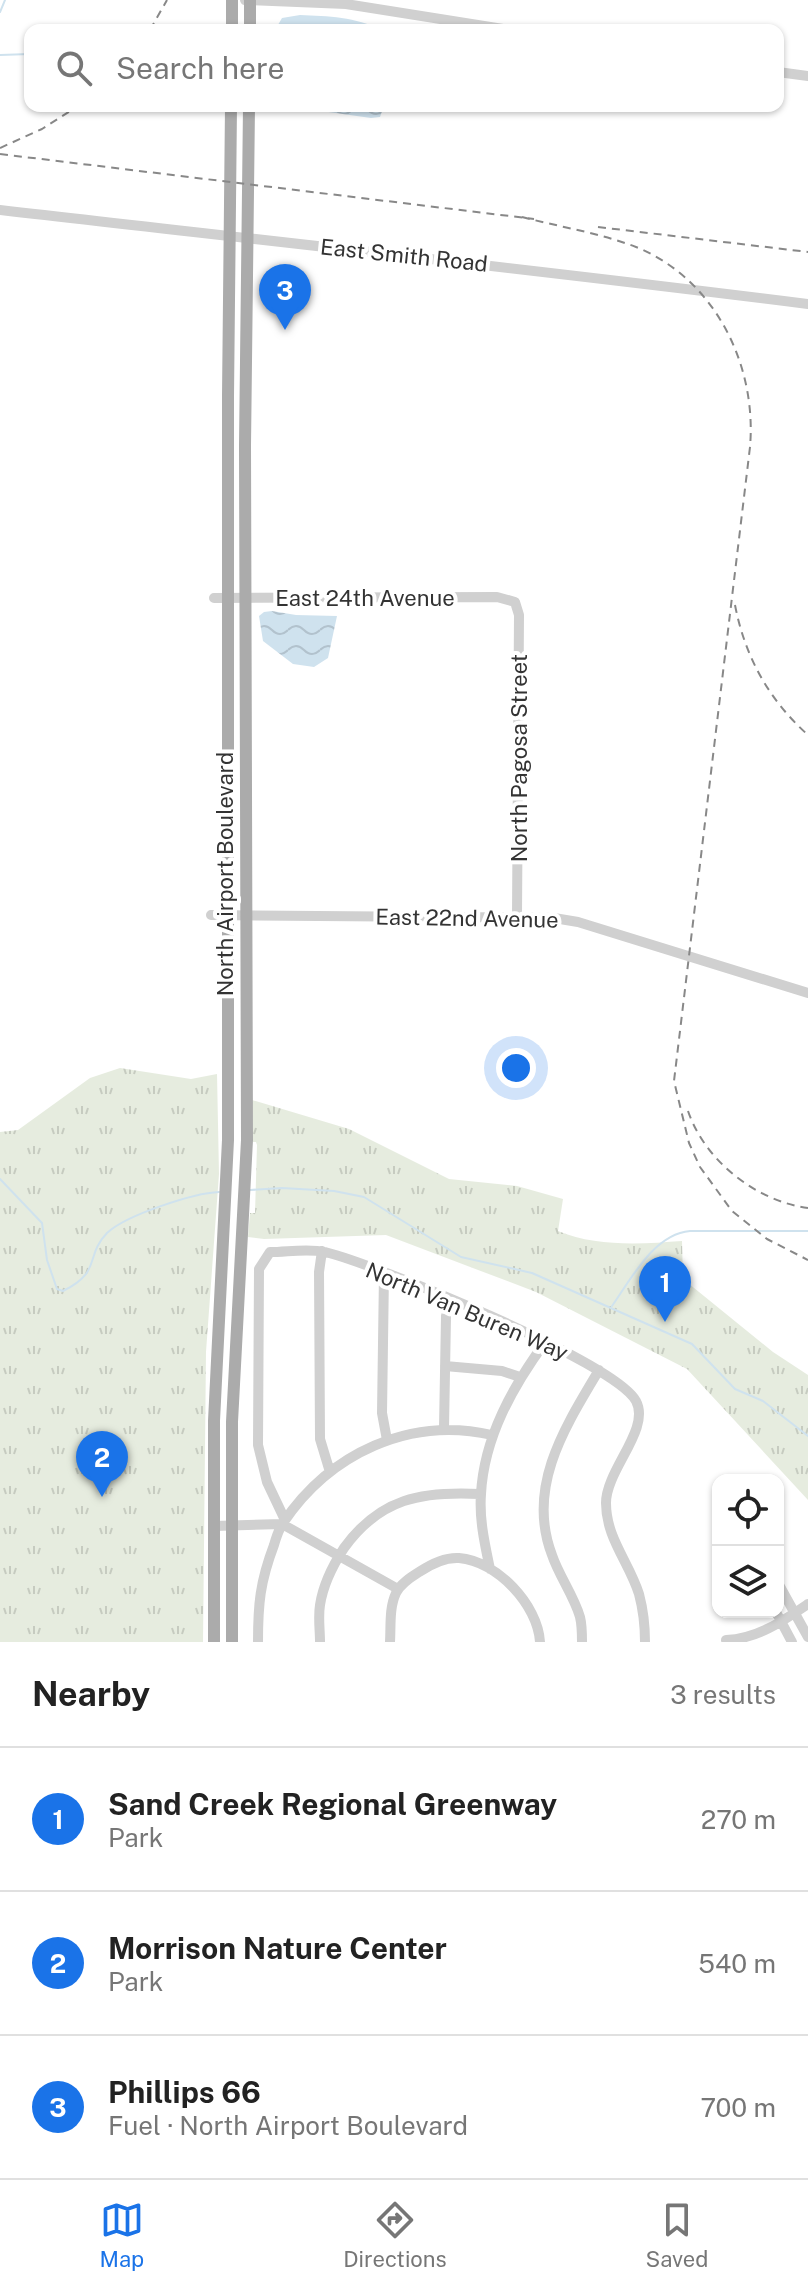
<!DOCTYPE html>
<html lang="en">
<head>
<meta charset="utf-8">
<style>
  :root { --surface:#fff; --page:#f6f6f6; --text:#222; --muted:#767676; --line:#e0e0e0; --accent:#1a73e8 }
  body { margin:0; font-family:"Public Sans",sans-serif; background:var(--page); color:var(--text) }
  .controls { position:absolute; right:24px; bottom:24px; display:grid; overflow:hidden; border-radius:16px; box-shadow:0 2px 6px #0004 }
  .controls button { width:72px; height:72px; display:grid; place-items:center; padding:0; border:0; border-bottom:2px solid var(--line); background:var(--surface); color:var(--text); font:40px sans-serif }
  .you { position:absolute; left:516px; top:1068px; width:28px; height:28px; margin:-20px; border:6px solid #fff; border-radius:50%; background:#1a73e8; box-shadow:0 0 0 12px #1a73e833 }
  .badge { display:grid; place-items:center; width:52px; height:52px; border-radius:50%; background:var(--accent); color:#fff; font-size:26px; font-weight:700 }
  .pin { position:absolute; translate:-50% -66px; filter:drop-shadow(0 2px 4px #0008) }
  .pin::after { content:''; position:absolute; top:42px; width:28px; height:24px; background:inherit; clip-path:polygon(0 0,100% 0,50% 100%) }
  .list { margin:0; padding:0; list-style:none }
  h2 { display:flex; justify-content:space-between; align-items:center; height:104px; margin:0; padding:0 32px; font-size:34px }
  h2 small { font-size:26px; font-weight:400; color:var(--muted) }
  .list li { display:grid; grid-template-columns:52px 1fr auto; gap:24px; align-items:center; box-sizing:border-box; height:144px; padding:0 32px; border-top:2px solid var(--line) }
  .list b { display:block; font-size:30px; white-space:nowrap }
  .list p { margin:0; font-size:26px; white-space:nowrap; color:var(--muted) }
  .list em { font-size:26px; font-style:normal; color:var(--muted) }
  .icon { flex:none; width:44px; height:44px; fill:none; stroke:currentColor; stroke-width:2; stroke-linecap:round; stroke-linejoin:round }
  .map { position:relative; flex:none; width:808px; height:1642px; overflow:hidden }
  .search { position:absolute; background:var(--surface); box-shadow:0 2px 6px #0004; left:24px; right:24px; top:24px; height:88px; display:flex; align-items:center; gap:20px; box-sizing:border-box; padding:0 28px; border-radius:16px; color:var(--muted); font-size:30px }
  .sheet { height:536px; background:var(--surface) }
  nav { display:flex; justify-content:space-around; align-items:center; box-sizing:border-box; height:112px; border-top:2px solid var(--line); background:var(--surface); font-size:22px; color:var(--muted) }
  nav a { display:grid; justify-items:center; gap:4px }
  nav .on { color:var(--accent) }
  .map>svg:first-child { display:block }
</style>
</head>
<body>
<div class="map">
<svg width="808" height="1642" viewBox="0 0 808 1642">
  <defs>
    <pattern id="grass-tufts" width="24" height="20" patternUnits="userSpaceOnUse" patternTransform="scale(2)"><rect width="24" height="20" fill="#e6ecdf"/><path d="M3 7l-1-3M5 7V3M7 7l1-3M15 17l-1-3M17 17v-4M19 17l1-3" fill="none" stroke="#c6cbc0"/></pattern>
    <pattern id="water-waves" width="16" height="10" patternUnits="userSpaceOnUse" patternTransform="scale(2)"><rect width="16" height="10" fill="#cfe2ee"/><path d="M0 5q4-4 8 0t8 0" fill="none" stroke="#b2c2cd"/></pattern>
  </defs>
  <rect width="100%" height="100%" fill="#fff"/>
  <path fill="url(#grass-tufts)" d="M 120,1068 L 191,1079 L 217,1074 L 219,1174 L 206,1352 L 203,1642 L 0,1642 L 0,1132 L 18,1130 L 90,1078 Z
    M 252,1100 L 349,1129 L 449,1179 L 517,1186 L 563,1199 L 558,1231 C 596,1247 642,1244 682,1241 L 683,1279 L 773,1352 L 808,1375 L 808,1500 L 687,1369 L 536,1292 L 386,1235 L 264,1239 L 248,1237 L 250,1213 L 255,1213 L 257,1145 L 256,1142 L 253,1142 Z"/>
  <path fill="url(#water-waves)" d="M 300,15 C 328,16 356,17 381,30 L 275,30 L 282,18 Z
    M 286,106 L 384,106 L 380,117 L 371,118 Z
    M 272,611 L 296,615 L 337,616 L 328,658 L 314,667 L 293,664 L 263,641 L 259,616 L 264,612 Z"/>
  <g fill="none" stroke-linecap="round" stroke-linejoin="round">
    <path stroke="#cfe2ee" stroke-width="2" d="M 0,12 L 5,0
      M 0,55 L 30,54
      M 267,282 L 273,268 L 290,267
      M 0,1179 L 42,1223 L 47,1260 L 57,1289 L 63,1291 C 103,1271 84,1257 107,1233 C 126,1215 194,1193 219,1192
      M 250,1190 L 282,1188 L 334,1191 L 364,1197 L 461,1257 L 532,1273 L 692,1344 L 735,1389 L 763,1401 L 808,1436
      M 612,1306 C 631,1279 654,1234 690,1231 L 808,1231"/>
    <path stroke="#d0d0d0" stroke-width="10" d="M 245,0 L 346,4 L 510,30
      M 778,72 L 808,76
      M 0,210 C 269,241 539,270 808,304
      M 214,598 L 497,597 L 515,602 L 519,615 L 517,916
      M 211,915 L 554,918 L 578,922 L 808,993
      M 322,1251 L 319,1272 L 320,1439 L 330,1472
      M 384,1273 L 382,1413 L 387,1440
      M 445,1366 L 502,1371 L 520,1377
      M 444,1428 L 446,1316 L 451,1300
      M 285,1520 L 267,1482 L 258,1445 L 259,1269 L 270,1252 C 287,1252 308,1248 325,1252 C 375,1264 615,1362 636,1401 C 651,1429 606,1470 606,1503 C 606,1538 629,1562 639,1594 C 643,1609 645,1627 645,1642
      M 214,1526 L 282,1524 L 398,1589
      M 490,1569 C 485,1545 479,1519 481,1494 C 484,1437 513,1386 546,1341
      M 778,1583 L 808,1637
      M 776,1612 L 792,1642
      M 726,1640 C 757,1639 783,1621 808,1604
      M 258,1642 C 258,1604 260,1582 274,1545 C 276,1538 279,1529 283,1523 C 330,1453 410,1416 492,1435
      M 320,1642 C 320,1630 318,1617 320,1605 C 323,1585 333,1565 344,1548 C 380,1498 422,1491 480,1494
      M 390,1642 C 391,1626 389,1608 396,1593 C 400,1584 411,1577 419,1572 C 431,1564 444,1557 459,1558 C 497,1561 538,1605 540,1642
      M 582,1642 C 582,1634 582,1625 580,1617 C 574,1596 559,1576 552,1555 C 526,1487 565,1427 599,1370"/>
    <path stroke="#ababab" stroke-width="12" d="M 232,30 L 232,0
      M 250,30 L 250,0
      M 214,1642 L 214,1421 L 228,1140 L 228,397 L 231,106
      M 232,1642 L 232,1422 L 247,1140 L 245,446 L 249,106"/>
    <path stroke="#888" stroke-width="2" stroke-dasharray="8 6" stroke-linecap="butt" d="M 150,30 L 167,0
      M 0,148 L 42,129 L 78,106
      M 0,154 L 534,219
      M 522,217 C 560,227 600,233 636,247 C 715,279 757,365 750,447 L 674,1081 L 689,1143 L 700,1167 L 732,1211 L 767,1239 L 808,1260
      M 598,227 L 808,252
      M 735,605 C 745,657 769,700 808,735
      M 688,1111 C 705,1161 756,1201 808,1208"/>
  </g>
  <g text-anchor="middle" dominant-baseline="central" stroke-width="8" stroke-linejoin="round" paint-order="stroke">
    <g font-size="22" fill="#333" stroke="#fff">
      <text transform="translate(404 255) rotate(6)">East Smith Road</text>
      <text x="365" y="598">East 24th Avenue</text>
      <text transform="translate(519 758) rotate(-90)">North Pagosa Street</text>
      <text transform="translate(225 874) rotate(-90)">North Airport Boulevard</text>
      <text transform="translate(467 918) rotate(1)">East 22nd Avenue</text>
      <text transform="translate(467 1311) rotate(23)">North Van Buren Way</text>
    </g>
  </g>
</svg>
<div class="controls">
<button><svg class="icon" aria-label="locate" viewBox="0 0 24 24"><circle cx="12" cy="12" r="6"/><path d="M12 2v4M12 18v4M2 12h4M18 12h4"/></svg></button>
<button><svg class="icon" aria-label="layers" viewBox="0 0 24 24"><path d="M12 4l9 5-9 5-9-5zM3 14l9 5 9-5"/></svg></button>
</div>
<div class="you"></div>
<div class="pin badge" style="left:665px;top:1322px">1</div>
<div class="pin badge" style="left:102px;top:1497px">2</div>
<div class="pin badge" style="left:285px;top:330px">3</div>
<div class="search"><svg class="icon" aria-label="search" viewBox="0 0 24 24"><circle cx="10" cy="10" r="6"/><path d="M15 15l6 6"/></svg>Search here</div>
</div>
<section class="sheet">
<h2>Nearby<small>3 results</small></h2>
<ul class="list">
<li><span class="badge">1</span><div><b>Sand Creek Regional Greenway</b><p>Park</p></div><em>270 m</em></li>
<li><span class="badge">2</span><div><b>Morrison Nature Center</b><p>Park</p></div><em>540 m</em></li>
<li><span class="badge">3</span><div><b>Phillips 66</b><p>Fuel · North Airport Boulevard</p></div><em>700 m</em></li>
</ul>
</section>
<nav>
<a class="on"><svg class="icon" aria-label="map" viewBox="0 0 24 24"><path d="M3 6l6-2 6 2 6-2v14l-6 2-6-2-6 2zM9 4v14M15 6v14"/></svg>Map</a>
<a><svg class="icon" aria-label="directions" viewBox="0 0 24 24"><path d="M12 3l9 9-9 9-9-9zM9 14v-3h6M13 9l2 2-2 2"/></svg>Directions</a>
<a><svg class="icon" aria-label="saved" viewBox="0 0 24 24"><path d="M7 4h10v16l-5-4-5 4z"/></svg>Saved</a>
</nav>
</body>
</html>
